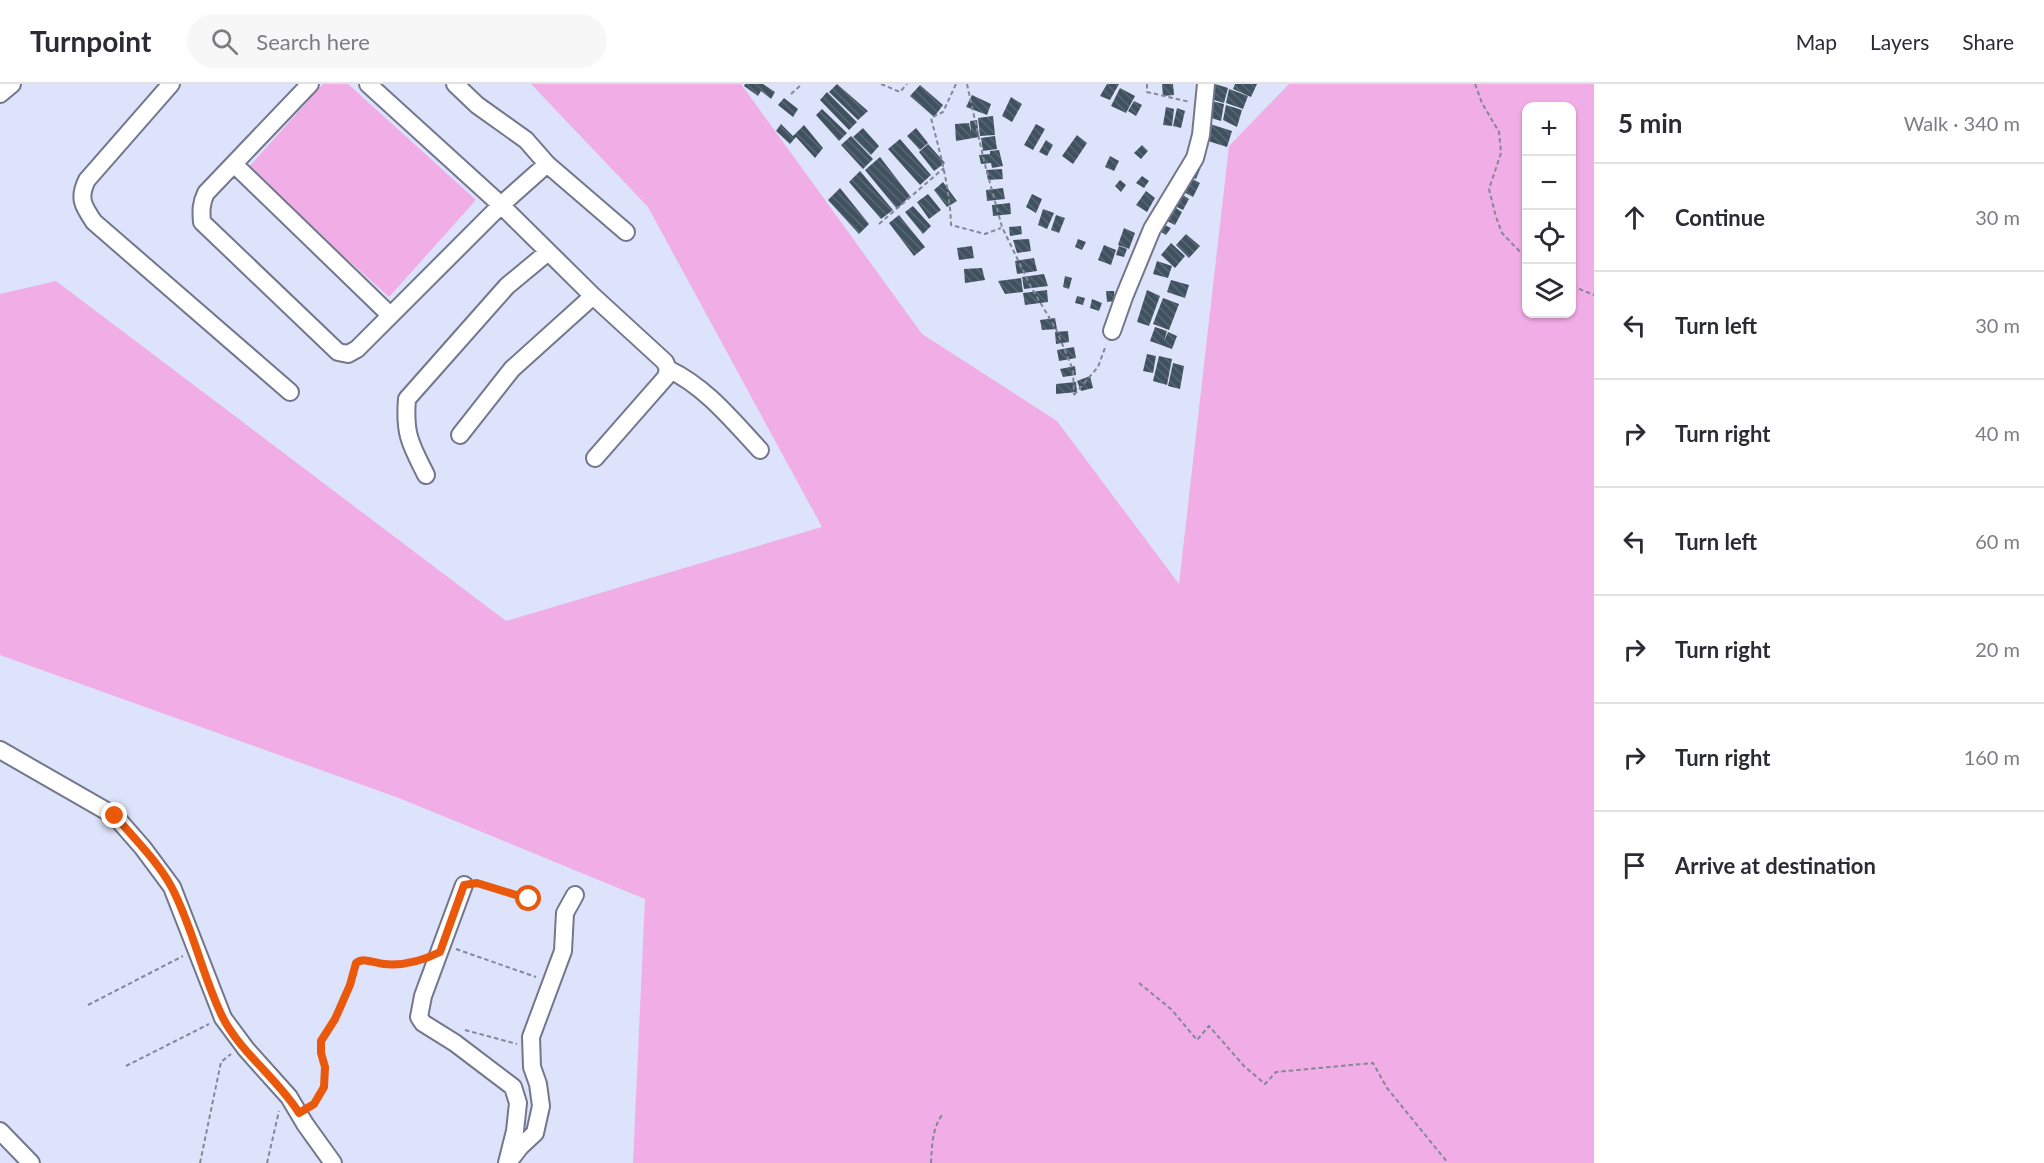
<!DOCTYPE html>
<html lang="en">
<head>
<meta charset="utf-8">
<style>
  :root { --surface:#fff; --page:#f7f7f7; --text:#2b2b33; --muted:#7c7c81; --line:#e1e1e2 }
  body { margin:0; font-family:Lato,sans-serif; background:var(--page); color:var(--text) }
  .controls { position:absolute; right:18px; top:18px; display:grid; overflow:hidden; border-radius:12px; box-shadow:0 2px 4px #0004 }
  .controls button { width:54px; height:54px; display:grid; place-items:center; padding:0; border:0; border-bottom:2px solid var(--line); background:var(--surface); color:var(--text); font:30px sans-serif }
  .stop { position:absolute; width:18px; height:18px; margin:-14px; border:4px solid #ea580c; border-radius:50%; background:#fff }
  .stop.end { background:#ea580c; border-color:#fff; box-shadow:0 2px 6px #0008 }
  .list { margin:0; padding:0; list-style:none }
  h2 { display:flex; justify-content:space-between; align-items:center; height:78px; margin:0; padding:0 24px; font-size:26px }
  h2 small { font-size:20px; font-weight:400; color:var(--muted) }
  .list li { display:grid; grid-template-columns:39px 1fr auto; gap:18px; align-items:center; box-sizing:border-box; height:108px; padding:0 24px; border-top:2px solid var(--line) }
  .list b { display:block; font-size:22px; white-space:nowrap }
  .list em { font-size:20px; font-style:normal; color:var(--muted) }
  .icon { flex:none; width:33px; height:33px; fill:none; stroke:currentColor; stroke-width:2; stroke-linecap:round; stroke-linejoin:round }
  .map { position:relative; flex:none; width:1594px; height:1079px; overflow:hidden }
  header { display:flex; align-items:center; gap:36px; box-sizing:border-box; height:84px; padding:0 30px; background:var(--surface); border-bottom:2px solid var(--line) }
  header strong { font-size:28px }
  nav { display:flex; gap:33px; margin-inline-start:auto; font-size:21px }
  .search { width:420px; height:54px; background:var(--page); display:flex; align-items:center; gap:15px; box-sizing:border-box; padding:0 21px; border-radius:33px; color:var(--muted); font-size:22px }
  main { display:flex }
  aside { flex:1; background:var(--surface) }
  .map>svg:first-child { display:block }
</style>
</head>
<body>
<header>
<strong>Turnpoint</strong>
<div class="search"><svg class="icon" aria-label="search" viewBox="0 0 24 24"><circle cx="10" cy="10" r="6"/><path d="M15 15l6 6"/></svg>Search here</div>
<nav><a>Map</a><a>Layers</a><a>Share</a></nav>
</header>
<main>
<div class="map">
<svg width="1594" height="1079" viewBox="0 0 1594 1079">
  <defs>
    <pattern id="building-back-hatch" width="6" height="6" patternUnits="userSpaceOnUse" patternTransform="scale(1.5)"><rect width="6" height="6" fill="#405160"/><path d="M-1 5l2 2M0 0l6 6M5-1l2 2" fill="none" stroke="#596773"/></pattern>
  </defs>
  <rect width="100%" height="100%" fill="#dce3fa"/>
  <path fill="#f1ade6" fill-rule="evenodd" d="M 323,0 L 348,0 L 476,116 L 389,213 L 247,85 Z
    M 531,0 L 741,0 L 922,250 L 1057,337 L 1179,500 L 1229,62 L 1289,0 L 1594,0 L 1594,1079 L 633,1079 L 645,815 L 399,714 L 0,571 L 0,210 L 56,197 L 506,537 L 822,443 L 648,123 ZM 1572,22 L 1572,230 L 1526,230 L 1526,22 Z"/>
  <path fill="url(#building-back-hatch)" d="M 745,0 L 763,0 L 775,8 L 771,15 L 761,7 L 758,12 L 744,2 Z
    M 837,0 L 868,27 L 858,36 L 829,8 Z
    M 1107,0 L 1119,0 L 1110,16 L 1100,12 Z
    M 1162,0 L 1173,0 L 1174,11 L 1163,12 Z
    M 1215,0 L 1228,4 L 1224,19 L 1211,15 Z
    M 1235,0 L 1257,0 L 1251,13 L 1233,5 Z
    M 920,1 L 943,21 L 934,33 L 910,12 Z
    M 1120,4 L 1135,12 L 1126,29 L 1111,22 Z
    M 1229,5 L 1248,12 L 1243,25 L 1226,19 Z
    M 827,8 L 857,38 L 849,46 L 820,16 Z
    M 972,11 L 991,20 L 987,31 L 966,23 Z
    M 1011,13 L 1022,20 L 1012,38 L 1002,32 Z
    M 784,14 L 798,25 L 793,33 L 778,21 Z
    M 1134,17 L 1142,21 L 1136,32 L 1128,27 Z
    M 1212,17 L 1224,20 L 1221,37 L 1208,33 Z
    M 1226,21 L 1242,26 L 1237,43 L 1223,36 Z
    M 1166,23 L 1174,25 L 1172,42 L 1163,41 Z
    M 1177,24 L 1185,27 L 1181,44 L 1173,42 Z
    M 822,25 L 847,49 L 839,57 L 816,31 Z
    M 993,32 L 995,51 L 980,52 L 978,34 Z
    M 977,36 L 979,53 L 956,57 L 955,40 L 969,39 L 971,49 L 970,37 Z
    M 781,40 L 793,52 L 804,41 L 823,64 L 815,74 L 796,53 L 790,60 L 776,47 Z
    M 1036,40 L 1045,45 L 1033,66 L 1024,61 Z
    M 1210,40 L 1232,47 L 1227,63 L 1208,57 Z
    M 863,44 L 879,62 L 871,71 L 853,53 Z
    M 916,44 L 928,59 L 920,66 L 907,52 Z
    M 1077,51 L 1087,59 L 1073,80 L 1062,72 Z
    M 851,52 L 873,75 L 863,85 L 841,61 Z
    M 995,52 L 997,65 L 983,67 L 981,54 Z
    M 900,55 L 931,91 L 920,101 L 888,65 Z
    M 1046,56 L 1053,61 L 1047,72 L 1039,68 Z
    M 928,60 L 945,79 L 934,87 L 919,68 Z
    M 1142,61 L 1148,67 L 1141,75 L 1134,69 Z
    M 999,66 L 1003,82 L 992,84 L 991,79 L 981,80 L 979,71 L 990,70 L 990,67 Z
    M 1110,72 L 1119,77 L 1114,87 L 1105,83 Z
    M 880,73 L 910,112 L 897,125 L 865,86 Z
    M 1194,80 L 1201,83 L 1196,95 L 1189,92 Z
    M 1002,85 L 1003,95 L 988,96 L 986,86 Z
    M 860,87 L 893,126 L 881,135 L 849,98 Z
    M 1142,92 L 1149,97 L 1144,104 L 1136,99 Z
    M 1187,92 L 1200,99 L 1193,113 L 1180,106 Z
    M 1120,96 L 1126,101 L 1121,108 L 1115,102 Z
    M 943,98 L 957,117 L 947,123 L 934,106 Z
    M 840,104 L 869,140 L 859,150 L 828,116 Z
    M 1003,104 L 1005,115 L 987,117 L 986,106 Z
    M 1146,107 L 1155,114 L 1147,128 L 1136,121 Z
    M 1180,109 L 1189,115 L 1183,126 L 1173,121 Z
    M 928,110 L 941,126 L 929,135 L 917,118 Z
    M 1032,110 L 1042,115 L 1036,129 L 1026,123 Z
    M 1010,119 L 1011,130 L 993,132 L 992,121 Z
    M 913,122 L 931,142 L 923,150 L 905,128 Z
    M 1173,122 L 1182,128 L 1175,141 L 1165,136 Z
    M 1043,125 L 1054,129 L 1047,145 L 1038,141 Z
    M 899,131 L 925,163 L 914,172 L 889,139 Z
    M 1056,131 L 1065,134 L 1059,149 L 1051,146 Z
    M 1165,141 L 1171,144 L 1166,151 L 1161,148 Z
    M 1021,142 L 1022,150 L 1010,152 L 1009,143 Z
    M 1124,144 L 1135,149 L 1129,165 L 1118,161 Z
    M 1186,150 L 1200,162 L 1189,174 L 1176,161 Z
    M 1029,155 L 1031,167 L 1017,169 L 1013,156 Z
    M 1078,155 L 1086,158 L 1082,166 L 1075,163 Z
    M 1171,159 L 1185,172 L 1175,184 L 1161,171 Z
    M 1104,161 L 1116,166 L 1111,181 L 1098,176 Z
    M 972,162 L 974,174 L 959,176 L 957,164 Z
    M 1119,162 L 1127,165 L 1124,173 L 1116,171 Z
    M 1034,174 L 1037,187 L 1017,190 L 1015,177 Z
    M 1157,177 L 1172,182 L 1168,194 L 1153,190 Z
    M 982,184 L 985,196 L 965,199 L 964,185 Z
    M 1044,190 L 1048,202 L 1024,205 L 1022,193 Z
    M 1065,192 L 1072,194 L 1069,205 L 1063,203 Z
    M 1021,194 L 1023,208 L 1005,210 L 998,197 Z
    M 1171,196 L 1189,201 L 1185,214 L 1167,208 Z
    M 1047,206 L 1048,218 L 1025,221 L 1023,209 Z
    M 1147,206 L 1160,212 L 1149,242 L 1137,238 Z
    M 1106,207 L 1114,207 L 1115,217 L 1107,218 Z
    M 1077,212 L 1085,214 L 1083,221 L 1075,219 Z
    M 1163,214 L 1179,220 L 1169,246 L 1153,240 Z
    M 1092,215 L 1102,219 L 1099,227 L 1090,224 Z
    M 1055,234 L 1057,245 L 1042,246 L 1040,236 Z
    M 1155,243 L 1167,247 L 1164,257 L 1168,248 L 1177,252 L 1172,265 L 1150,257 Z
    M 1068,247 L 1069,258 L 1056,260 L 1055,248 Z
    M 1074,263 L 1076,274 L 1059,277 L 1057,266 Z
    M 1147,270 L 1156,272 L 1153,289 L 1143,287 Z
    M 1159,272 L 1172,275 L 1167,301 L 1153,297 Z
    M 1173,279 L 1184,282 L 1180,305 L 1168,302 Z
    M 1075,282 L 1076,291 L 1063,293 L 1060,285 Z
    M 1090,292 L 1093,304 L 1081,307 L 1077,297 Z
    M 1076,298 L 1077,308 L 1056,310 L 1056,300 Z"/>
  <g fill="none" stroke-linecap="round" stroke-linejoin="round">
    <defs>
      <path id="street" d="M 171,0 L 87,96 C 78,114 83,122 94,138 L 290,308
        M 310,0 L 206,109 C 201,119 201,127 202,138 L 338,268 L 348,270 L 357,265 L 501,121 L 547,80
        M 368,0 L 501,121 L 593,212 L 665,278 L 668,285 C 706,303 732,336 760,366
        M 455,0 L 477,21 L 526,56 L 547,80 L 626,148
        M 0,10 L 12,0
        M 234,80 L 390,231
        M 1112,247 L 1124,213 L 1152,145 L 1195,74 L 1201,51 L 1206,0
        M 460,351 L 512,285 L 593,212
        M 595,374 L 666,293 L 668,285
        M 426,391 C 411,361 404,351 407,315 L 507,202 L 548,168
        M 0,666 L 115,732 L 143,764 L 172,803 L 223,934 L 246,965 L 289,1013 L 305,1040 L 333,1079
        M 464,801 L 423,912 L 419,933 L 423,939 L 455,959 L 513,1003 L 518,1019 L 515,1047 L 507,1079
        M 0,1047 L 31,1079
        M 510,1076 L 520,1063 L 535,1049 L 541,1022 L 538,1000 L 532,983 L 531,953 L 563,867 L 565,829 L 575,811"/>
    </defs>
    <use href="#street" stroke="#72778c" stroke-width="20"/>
    <path stroke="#838897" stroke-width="2" stroke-dasharray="4.5 3" stroke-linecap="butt" d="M 881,0 L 900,8 L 907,0
      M 956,0 L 943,28 L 931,34 C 940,69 950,104 951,141 L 985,150 L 1001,144
      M 967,0 L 984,77 L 1002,143 L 1031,203 L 1056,245 L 1073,286 L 1074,311
      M 1147,0 L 1147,8 L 1190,18
      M 1475,0 L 1482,19 L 1499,48 L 1501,69 L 1489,105 L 1496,133 L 1502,149 L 1526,174
      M 791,10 L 802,0
      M 879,140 L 944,84
      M 1572,202 L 1594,211
      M 1074,311 L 1098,283 L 1106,261
      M 479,800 L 529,815
      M 456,865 L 536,893
      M 1139,899 L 1172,926 L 1197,956 L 1209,942 L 1244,982 L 1265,1000 L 1276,988 L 1373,979 L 1387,1004 L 1448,1079
      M 88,921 L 183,872
      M 465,946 L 517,960
      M 126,982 L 209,940
      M 312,1022 L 320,1012 L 325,993 L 321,957 L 335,935 L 350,901 L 356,879 L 363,875 L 394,881 L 420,876
      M 200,1079 L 221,978 L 231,970
      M 267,1079 L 279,1027
      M 931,1079 C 932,1062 932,1045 942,1031"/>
    <use href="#street" stroke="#fff" stroke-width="16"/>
  </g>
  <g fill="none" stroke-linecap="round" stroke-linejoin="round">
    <path stroke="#ea580c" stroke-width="8" d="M 115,732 C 133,753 159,779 172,804 C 193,844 202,891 222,932 C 239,967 278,995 299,1029 L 314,1020 L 324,1003 L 325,983 L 321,969 L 321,957 L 335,935 L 350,901 L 356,879 C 364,873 374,879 384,880 C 404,882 422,877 440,868 L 464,801 L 477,799 L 529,815"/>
  </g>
</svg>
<div class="controls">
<button>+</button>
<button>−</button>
<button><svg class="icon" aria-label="locate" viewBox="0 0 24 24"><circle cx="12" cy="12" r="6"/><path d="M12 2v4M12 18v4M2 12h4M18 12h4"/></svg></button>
<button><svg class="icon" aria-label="layers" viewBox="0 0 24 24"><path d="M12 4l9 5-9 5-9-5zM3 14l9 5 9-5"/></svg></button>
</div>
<div class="stop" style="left:529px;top:815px"></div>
<div class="stop end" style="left:115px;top:732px"></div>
</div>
<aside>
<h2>5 min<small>Walk · 340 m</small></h2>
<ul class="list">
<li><svg class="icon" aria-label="ahead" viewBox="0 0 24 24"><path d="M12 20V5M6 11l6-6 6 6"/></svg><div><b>Continue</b></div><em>30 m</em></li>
<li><svg class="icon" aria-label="left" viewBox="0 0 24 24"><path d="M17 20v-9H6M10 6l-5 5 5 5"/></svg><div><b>Turn left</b></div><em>30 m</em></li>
<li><svg class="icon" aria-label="right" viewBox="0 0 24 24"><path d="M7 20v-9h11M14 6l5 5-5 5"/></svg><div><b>Turn right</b></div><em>40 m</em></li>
<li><svg class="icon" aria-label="left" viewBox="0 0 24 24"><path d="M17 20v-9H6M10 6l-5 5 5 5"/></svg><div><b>Turn left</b></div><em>60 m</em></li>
<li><svg class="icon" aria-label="right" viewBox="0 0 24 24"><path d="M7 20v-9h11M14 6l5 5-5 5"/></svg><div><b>Turn right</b></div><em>20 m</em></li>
<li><svg class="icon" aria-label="right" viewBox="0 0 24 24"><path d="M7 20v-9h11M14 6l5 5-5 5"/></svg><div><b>Turn right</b></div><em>160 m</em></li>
<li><svg class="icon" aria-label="arrive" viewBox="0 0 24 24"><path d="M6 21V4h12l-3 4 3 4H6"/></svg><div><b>Arrive at destination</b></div></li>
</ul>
</aside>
</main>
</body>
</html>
